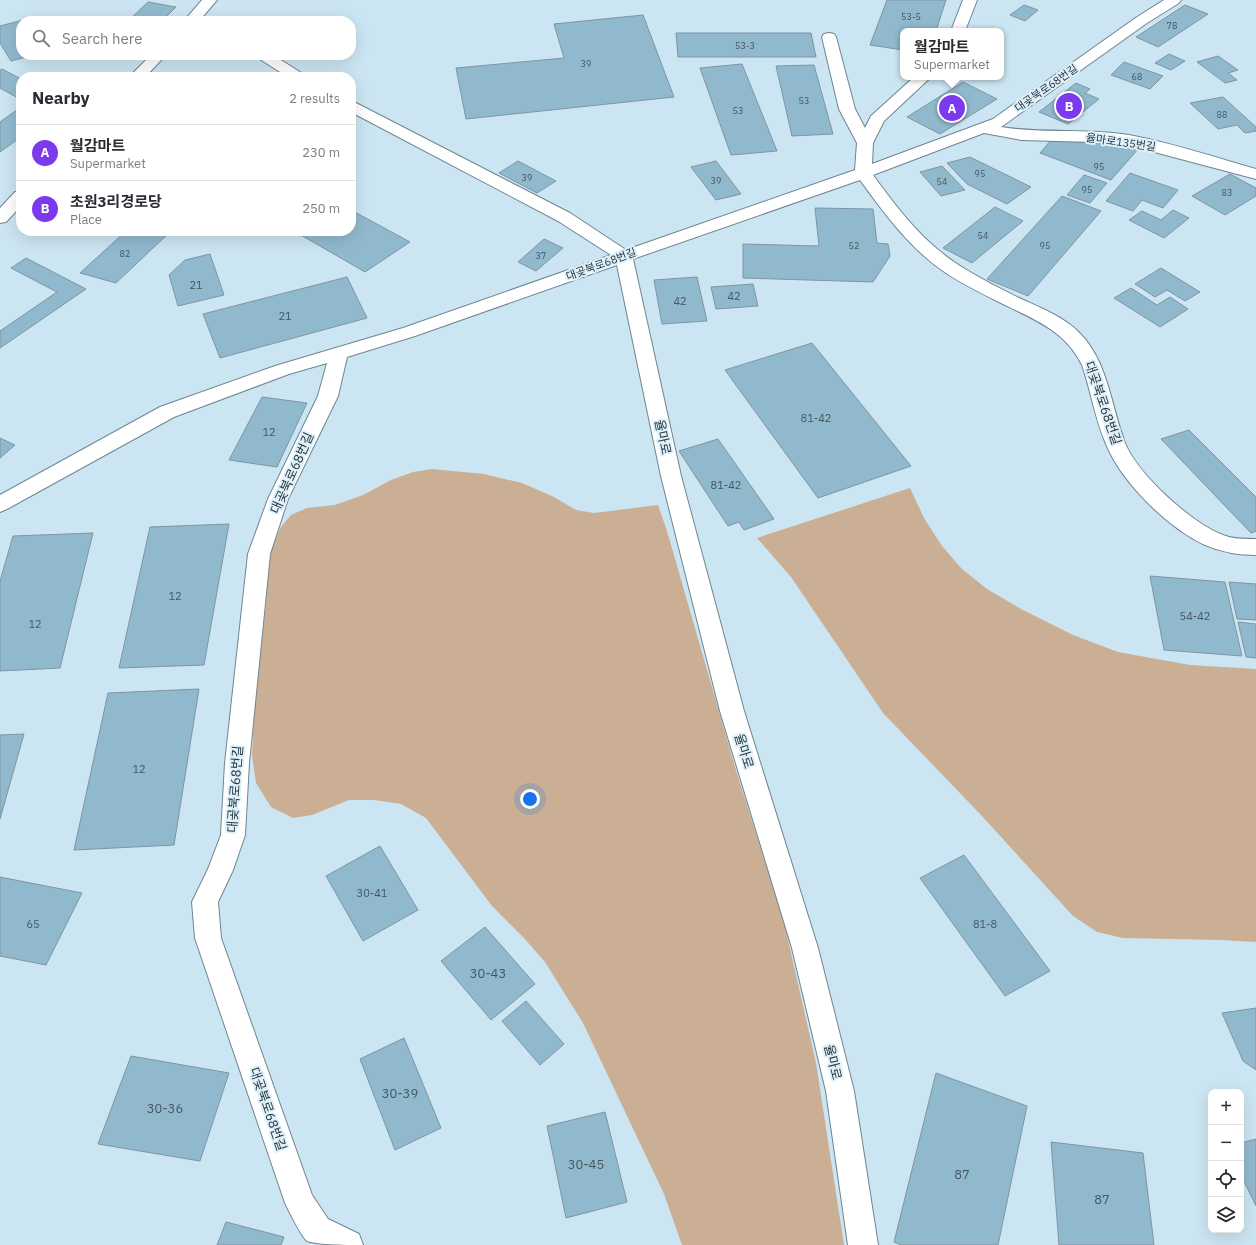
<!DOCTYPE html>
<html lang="en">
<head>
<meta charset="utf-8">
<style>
  :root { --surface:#fff; --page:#f7f7f7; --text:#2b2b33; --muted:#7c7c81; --line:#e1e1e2; --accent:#7c3aed }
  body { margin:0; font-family:"IBM Plex Sans","Noto Sans KR",sans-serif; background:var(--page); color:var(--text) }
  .controls { position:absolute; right:12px; bottom:12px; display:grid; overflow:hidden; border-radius:8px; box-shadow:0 4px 16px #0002 }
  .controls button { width:36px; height:36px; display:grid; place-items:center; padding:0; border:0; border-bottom:1px solid var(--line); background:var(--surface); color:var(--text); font:20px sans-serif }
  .you { position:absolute; left:530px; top:799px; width:14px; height:14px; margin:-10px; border:3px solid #fff; border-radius:50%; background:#1a73e8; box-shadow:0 0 0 6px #1a73e833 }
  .badge { display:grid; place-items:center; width:26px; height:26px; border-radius:50%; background:var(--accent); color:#fff; font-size:13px; font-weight:700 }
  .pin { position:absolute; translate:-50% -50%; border:2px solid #fff; box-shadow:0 1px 4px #0006 }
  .popup { position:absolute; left:900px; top:28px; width:104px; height:52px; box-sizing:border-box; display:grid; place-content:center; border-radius:8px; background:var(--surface); filter:drop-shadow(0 1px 3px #0005); font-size:13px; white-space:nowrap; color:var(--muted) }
  .popup b { font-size:15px; color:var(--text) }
  .popup::after { content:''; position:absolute; left:50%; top:100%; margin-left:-8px; border:8px solid transparent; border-top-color:var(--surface) }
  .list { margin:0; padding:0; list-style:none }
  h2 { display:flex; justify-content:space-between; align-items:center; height:52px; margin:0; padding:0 16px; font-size:17px }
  h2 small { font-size:13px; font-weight:400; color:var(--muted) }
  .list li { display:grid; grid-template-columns:26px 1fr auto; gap:12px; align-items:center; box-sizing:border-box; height:56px; padding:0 16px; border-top:1px solid var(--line) }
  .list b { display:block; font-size:15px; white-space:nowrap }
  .list p { margin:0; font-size:13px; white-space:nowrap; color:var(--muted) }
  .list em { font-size:13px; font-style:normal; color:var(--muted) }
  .icon { flex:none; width:22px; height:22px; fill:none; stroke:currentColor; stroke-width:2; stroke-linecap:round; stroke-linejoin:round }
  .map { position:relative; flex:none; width:1256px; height:1245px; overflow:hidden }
  .search { position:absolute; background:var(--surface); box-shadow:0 4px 16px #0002; left:16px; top:16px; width:340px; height:44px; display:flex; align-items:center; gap:10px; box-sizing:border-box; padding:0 14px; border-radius:16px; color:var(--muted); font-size:15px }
  .panel { position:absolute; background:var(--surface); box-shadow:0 4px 16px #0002; left:16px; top:72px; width:340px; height:164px; border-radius:16px }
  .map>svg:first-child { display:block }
</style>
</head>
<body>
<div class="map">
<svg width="1256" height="1245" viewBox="0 0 1256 1245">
  <rect width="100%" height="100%" fill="#cce5f2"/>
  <path fill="#caaf95" d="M 432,469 L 484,474 L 522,483 L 552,496 L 576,510 L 594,513 L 658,505 L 667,531 L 735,767 L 784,922 L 816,1063 L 844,1245 L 682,1245 L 664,1194 L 583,1023 L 545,962 L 524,938 L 492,906 L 426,818 L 401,804 L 374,800 L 349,800 L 312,815 L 293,818 L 271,807 L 256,783 L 252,754 L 255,697 L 266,605 L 268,554 L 281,527 L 291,515 L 307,508 L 335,505 L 363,495 L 391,480 L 413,472 Z
    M 910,488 L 924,518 L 942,546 L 962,569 L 987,589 L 1021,609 L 1073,635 L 1118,652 L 1190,665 L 1256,669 L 1256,942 L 1220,940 L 1123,938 L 1097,932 L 1073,916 L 981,815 L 883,713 L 791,577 L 757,538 Z"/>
  <path fill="#91b9ce" stroke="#7e95a2" d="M 887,0 L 946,0 L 936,31 L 903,31 L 903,50 L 870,45 Z
    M 148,2 L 176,7 L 162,21 L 128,21 Z
    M 1024,5 L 1038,10 L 1025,21 L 1010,15 Z
    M 1185,5 L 1208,14 L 1158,47 L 1136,37 Z
    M 643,15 L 674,97 L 466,119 L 456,68 L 564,58 L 554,24 Z
    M 31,18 L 34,21 L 21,21 L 21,55 L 34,55 L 11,61 L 0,43 L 0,26 Z
    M 676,33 L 811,33 L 816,57 L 678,57 Z
    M 1169,54 L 1185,61 L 1171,70 L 1155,63 Z
    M 1218,56 L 1238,70 L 1228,73 L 1237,80 L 1225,83 L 1197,62 Z
    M 1124,62 L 1163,76 L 1150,89 L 1111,75 Z
    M 742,64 L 777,151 L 731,155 L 700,68 Z
    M 814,65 L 833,134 L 792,136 L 776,66 Z
    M 2,69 L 21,79 L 21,96 L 18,98 L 0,88 L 0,70 Z
    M 963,82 L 997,99 L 940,134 L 907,117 Z
    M 1076,83 L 1090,89 L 1085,93 L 1099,99 L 1068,124 L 1039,112 Z
    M 1223,97 L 1256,127 L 1256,131 L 1245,133 L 1237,125 L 1218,129 L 1190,103 Z
    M 21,107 L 21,137 L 0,152 L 0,122 Z
    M 1051,140 L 1111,142 L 1139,148 L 1111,180 L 1040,153 Z
    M 970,157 L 1031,187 L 1007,204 L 967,184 L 947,163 Z
    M 518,161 L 556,181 L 537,193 L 499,173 Z
    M 716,161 L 741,194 L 716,200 L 691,167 Z
    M 942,166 L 965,190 L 941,196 L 920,172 Z
    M 1130,173 L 1178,190 L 1163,208 L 1142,200 L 1133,211 L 1106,201 Z
    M 1230,174 L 1256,188 L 1256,196 L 1225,215 L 1192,196 Z
    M 1084,175 L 1107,183 L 1090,203 L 1067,195 Z
    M 1062,196 L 1101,211 L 1028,296 L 987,279 Z
    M 995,207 L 1023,221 L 972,263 L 943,248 Z
    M 815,208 L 873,209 L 877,243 L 888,244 L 890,256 L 873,282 L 743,278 L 743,244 L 819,246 Z
    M 351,210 L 410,242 L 365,272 L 294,231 L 351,231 Z
    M 1173,210 L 1189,218 L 1164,238 L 1129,220 L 1142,211 L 1161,220 Z
    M 126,231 L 163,231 L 169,233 L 116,283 L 80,273 Z
    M 544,239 L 563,248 L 536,271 L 518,262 Z
    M 210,254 L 224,295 L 178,306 L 169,275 L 185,260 Z
    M 26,258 L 86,289 L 0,348 L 0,331 L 57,292 L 11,268 Z
    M 1161,268 L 1200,292 L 1185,301 L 1167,290 L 1155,297 L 1135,284 Z
    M 347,277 L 367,318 L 220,358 L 203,314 Z
    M 697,277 L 707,321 L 662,324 L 654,280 Z
    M 753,284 L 758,306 L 716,309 L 711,287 Z
    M 1131,288 L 1157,305 L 1170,297 L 1188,309 L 1160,327 L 1114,298 Z
    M 812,343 L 911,466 L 818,498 L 725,370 Z
    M 262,397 L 307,403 L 277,467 L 229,460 Z
    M 1189,430 L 1256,497 L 1256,531 L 1251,533 L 1161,439 Z
    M 0,438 L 15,445 L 0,458 Z
    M 718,439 L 774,519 L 744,530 L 739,522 L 728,526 L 679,451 Z
    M 229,524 L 204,665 L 119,668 L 150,527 Z
    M 93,533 L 60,668 L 0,671 L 0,581 L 13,536 Z
    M 1150,576 L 1225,582 L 1242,656 L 1164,650 Z
    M 1229,582 L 1256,584 L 1256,620 L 1237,619 Z
    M 1238,622 L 1256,624 L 1256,658 L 1246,657 Z
    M 199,689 L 174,845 L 74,850 L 108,693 Z
    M 24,734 L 0,819 L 0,735 Z
    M 380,846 L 418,910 L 363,941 L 326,876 Z
    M 964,855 L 1050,971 L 1005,996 L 920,878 Z
    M 0,877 L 82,893 L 46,965 L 0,956 Z
    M 485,927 L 535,984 L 491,1020 L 441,961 Z
    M 526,1001 L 564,1044 L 540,1065 L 502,1021 Z
    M 1256,1008 L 1256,1070 L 1243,1061 L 1222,1013 Z
    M 404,1038 L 441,1128 L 395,1150 L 360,1059 Z
    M 131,1056 L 229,1073 L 200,1161 L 98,1144 Z
    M 936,1073 L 1027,1106 L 998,1245 L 901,1245 L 894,1242 Z
    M 605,1112 L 627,1202 L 566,1218 L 547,1126 Z
    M 1256,1139 L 1256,1206 L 1241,1175 L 1241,1143 Z
    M 1051,1142 L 1143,1153 L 1154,1245 L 1059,1245 Z
    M 226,1222 L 284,1237 L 281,1245 L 217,1245 Z"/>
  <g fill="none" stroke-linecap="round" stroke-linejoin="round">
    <defs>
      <path id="minor" d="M 202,0 L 217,0 L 199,21 L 184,21 Z
        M 963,0 L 977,0 L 965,31 L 951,31 Z
        M 1164,0 L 1181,0 L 1179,3 L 1147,23 L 1001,127 C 1043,134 1087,128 1129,135 C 1172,143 1214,157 1256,169 L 1256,179 L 1128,145 L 1092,142 L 1022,140 L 984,133 L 873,175 C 899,211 926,246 965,269 C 983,280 1001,289 1019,298 C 1043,309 1068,318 1085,339 C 1109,369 1112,409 1125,443 C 1138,475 1196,528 1229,537 C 1237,539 1247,539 1256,539 L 1256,555 C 1238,555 1222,552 1205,545 C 1168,528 1121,482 1106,444 C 1095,419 1091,391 1082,365 C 1066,332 1036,320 1005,305 C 985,295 964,285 946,273 C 910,249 885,214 860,180 L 633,259 L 681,476 L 744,711 L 818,948 L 854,1091 L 878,1245 L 848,1245 L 826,1091 L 792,948 L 720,711 L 661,476 L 617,265 L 415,336 L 347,357 L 338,396 L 288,499 L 270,554 L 249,763 L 245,835 L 233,870 L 218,902 L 221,938 L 312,1195 L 328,1219 L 359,1234 L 363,1245 C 349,1245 318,1245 307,1241 C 301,1236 289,1211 285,1203 L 195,938 L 192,902 L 208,869 L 221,835 L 225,763 L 248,554 L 268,499 L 318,396 L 327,363 L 289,374 L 174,417 L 7,509 L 0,512 L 0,495 L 160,407 L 275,366 L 403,328 L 611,255 L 558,221 L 351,112 L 351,101 L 356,103 L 570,213 L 626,250 L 855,170 L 857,143 L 839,109 L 822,37 L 824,34 L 829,33 L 834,34 L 836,37 L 855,109 L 865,128 L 871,116 L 914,77 L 931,77 L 884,121 L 873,143 L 872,164 L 993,119 L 1137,17 Z
        M 151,55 L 166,55 L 145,77 L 129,77 Z
        M 256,55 L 273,55 L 303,74 L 306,77 L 288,77 L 258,58 Z
        M 21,191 L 21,206 L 6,222 L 0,223 L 0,208 L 15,192 Z"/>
    </defs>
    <use href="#minor" stroke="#6e8591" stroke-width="2"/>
    <use href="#minor" fill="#fff" fill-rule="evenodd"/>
  </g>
  <g text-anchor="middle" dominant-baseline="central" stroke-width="4" stroke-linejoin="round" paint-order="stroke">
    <g font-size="9" fill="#44565f">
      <text x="911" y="16">53-5</text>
      <text x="1172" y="25">78</text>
      <text x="745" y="45">53-3</text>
      <text x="586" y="63">39</text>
      <text x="1137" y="76">68</text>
      <text x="804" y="100">53</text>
      <text x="738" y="110">53</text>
      <text x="1222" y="114">88</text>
      <text x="1099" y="166">95</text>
      <text x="980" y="173">95</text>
      <text x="527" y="177">39</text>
      <text x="716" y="180">39</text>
      <text x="942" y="181">54</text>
      <text x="1087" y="189">95</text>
      <text x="1227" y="192">83</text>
      <text x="983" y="235">54</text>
      <text x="854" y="245">52</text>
      <text x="1045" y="245">95</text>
      <text x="125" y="253">82</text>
      <text x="541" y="255">37</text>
    </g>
    <g font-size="11" fill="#2b353a" stroke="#ddf1fc">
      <text transform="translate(1046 88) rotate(-35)">대곶북로68번길</text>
      <text transform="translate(1121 142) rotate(8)">율마로135번길</text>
      <text transform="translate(601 264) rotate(-20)">대곶북로68번길</text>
    </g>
    <g font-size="11" fill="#44565f">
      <text x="196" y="285">21</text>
      <text x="734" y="296">42</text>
      <text x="680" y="301">42</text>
      <text x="285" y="316">21</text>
      <text x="816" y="418">81-42</text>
      <text x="269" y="432">12</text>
      <text x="726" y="485">81-42</text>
      <text x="175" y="596">12</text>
      <text x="1195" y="616">54-42</text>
      <text x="35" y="624">12</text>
      <text x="139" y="769">12</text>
      <text x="372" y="893">30-41</text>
      <text x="33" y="924">65</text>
      <text x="985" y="924">81-8</text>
    </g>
    <g font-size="13" fill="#2b353a" stroke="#ddf1fc">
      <text transform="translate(1103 403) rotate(71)">대곶북로68번길</text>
      <text transform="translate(663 437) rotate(78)">율마로</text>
      <text transform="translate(292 473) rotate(-66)">대곶북로68번길</text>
      <text transform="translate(744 751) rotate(73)">율마로</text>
      <text transform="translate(235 789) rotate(-86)">대곶북로68번길</text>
      <text transform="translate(833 1062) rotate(76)">율마로</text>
      <text transform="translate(268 1109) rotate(71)">대곶북로68번길</text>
    </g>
    <g font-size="13" fill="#44565f">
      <text x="488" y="973">30-43</text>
      <text x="400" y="1093">30-39</text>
      <text x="165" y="1108">30-36</text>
      <text x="586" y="1164">30-45</text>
      <text x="962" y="1174">87</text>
      <text x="1102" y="1199">87</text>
    </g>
  </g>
</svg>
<div class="controls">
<button>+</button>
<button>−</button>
<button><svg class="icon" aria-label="locate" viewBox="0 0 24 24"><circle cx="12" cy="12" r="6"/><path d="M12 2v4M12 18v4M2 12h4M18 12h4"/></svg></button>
<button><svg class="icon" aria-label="layers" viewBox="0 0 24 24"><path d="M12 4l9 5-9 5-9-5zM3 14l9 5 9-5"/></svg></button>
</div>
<div class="you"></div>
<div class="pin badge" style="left:952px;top:108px">A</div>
<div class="popup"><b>월감마트</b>Supermarket</div>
<div class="pin badge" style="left:1069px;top:106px">B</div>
<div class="search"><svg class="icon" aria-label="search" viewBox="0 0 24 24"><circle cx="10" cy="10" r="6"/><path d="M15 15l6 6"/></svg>Search here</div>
<section class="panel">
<h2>Nearby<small>2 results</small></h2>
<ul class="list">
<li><span class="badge">A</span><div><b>월감마트</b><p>Supermarket</p></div><em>230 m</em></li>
<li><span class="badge">B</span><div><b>초원3리경로당</b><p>Place</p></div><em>250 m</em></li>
</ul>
</section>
</div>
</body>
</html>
